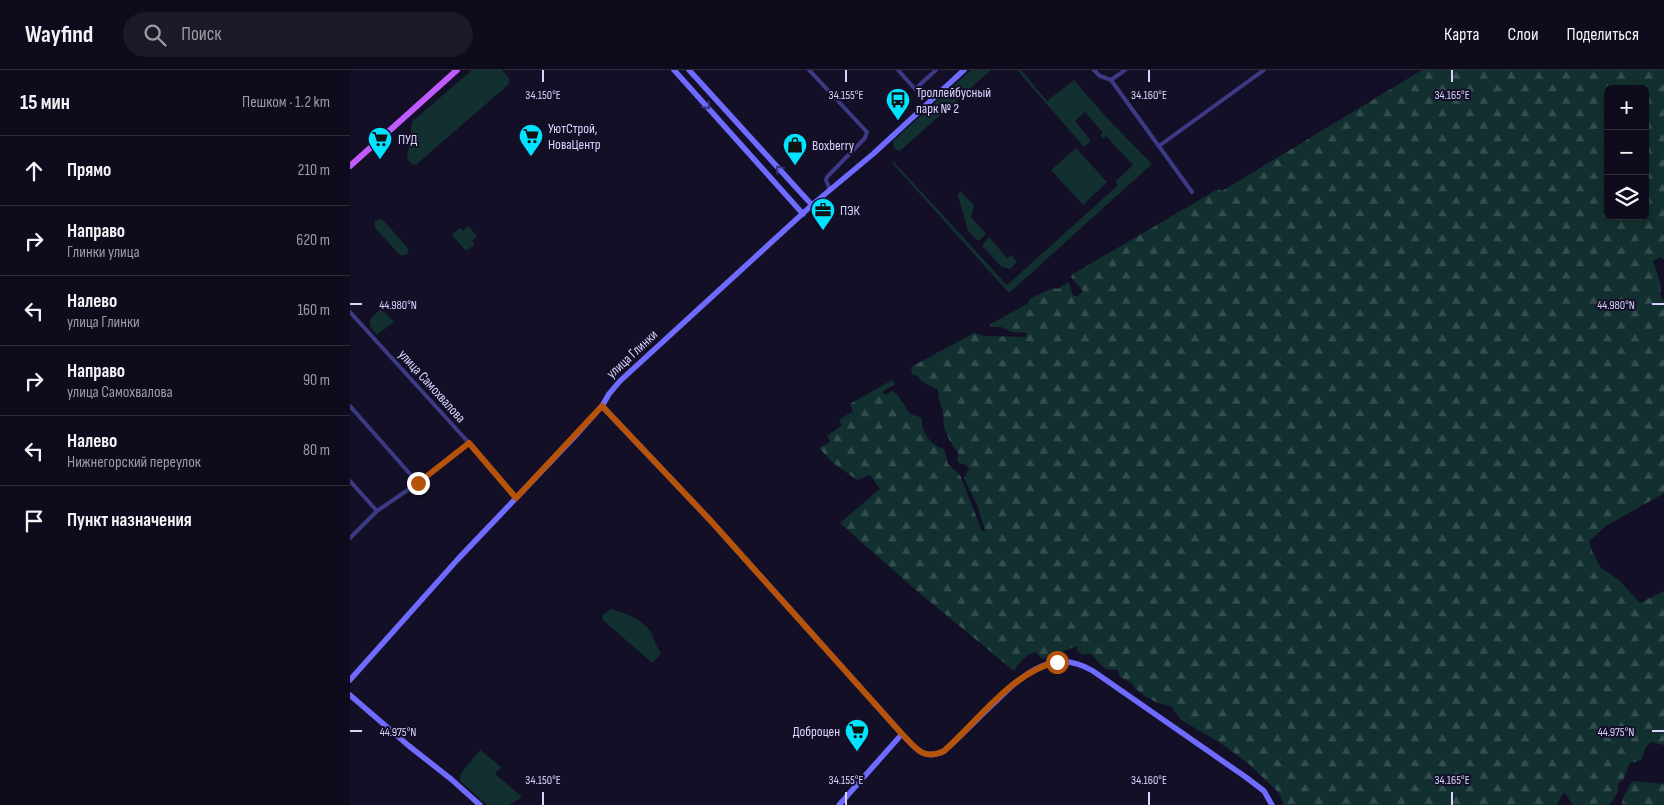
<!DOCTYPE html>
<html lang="ru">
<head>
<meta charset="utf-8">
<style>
  :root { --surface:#0e0b1c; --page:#1c1929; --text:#f1f3f6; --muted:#9b9ba3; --line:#2e2b3b }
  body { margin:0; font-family:"Sofia Sans Condensed",sans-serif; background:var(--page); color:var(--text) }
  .controls { position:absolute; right:15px; top:15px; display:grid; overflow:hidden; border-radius:8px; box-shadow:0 2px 12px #0003 }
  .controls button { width:45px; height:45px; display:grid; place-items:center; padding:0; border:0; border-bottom:1px solid var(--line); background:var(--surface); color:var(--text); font:25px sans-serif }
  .stop { position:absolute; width:15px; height:15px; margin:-11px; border:4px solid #b45309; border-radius:50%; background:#fff }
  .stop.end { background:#b45309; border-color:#fff; box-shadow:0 1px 5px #0008 }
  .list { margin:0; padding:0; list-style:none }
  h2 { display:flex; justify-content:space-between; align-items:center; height:65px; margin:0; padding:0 20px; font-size:21px }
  h2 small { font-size:16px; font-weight:400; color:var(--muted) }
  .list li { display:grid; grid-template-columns:32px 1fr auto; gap:15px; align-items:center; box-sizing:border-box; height:70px; padding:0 20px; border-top:1px solid var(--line) }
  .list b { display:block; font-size:19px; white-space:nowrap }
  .list p { margin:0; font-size:16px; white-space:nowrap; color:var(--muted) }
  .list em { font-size:16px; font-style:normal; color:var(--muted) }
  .icon { flex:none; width:28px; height:28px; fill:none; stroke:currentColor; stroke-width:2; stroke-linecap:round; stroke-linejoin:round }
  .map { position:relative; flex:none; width:1314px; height:735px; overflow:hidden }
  header { display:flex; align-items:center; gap:30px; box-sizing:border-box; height:70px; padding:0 25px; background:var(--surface); border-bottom:1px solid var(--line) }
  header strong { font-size:24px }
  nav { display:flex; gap:28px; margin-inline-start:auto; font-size:18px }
  .search { width:350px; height:45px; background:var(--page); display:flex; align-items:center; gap:12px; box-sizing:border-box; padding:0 18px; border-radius:28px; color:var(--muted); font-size:19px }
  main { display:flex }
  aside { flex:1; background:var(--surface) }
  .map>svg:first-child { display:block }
</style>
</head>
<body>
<header>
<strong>Wayfind</strong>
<div class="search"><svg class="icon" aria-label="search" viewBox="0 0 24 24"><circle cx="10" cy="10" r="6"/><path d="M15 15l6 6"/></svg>Поиск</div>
<nav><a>Карта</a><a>Слои</a><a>Поделиться</a></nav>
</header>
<main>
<aside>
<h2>15 мин<small>Пешком · 1.2 km</small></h2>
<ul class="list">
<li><svg class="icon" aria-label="ahead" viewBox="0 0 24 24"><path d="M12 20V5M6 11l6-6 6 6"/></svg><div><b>Прямо</b></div><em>210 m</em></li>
<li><svg class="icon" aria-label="right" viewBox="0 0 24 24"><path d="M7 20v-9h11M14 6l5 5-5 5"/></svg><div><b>Направо</b><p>Глинки улица</p></div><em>620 m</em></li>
<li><svg class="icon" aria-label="left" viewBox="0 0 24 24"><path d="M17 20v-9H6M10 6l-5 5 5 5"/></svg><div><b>Налево</b><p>улица Глинки</p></div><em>160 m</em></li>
<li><svg class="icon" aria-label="right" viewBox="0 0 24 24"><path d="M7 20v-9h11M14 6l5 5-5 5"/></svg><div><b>Направо</b><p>улица Самохвалова</p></div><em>90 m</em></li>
<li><svg class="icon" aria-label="left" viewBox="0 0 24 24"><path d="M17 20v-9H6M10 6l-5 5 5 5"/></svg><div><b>Налево</b><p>Нижнегорский переулок</p></div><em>80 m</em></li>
<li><svg class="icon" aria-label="arrive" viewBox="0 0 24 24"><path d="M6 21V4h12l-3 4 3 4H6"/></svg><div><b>Пункт назначения</b></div></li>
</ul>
</aside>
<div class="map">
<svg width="1314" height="735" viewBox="0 0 1314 735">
  <defs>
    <pattern id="forest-firs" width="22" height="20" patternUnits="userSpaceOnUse" patternTransform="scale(1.25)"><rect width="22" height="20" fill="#12302f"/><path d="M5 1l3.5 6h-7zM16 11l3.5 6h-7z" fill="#344d4e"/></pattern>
  </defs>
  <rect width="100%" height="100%" fill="#130f26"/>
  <path fill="#12302f" d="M 122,0 L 152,0 L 159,8 L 159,14 L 67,94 L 63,95 L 57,89 L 62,52 Z
    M 621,0 L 641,0 L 551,80 L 549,81 L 544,78 L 543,71 Z
    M 667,0 L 671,0 L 697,31 L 724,10 L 756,47 L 802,94 L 659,223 L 543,94 L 543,91 L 657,215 L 767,116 L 766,111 L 783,95 L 756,66 L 753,69 L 750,65 L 753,63 L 735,42 L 725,51 L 741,71 L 734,77 Z
    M 726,78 L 757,112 L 733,135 L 701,100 Z
    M 610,121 L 623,134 L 624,137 L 621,147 L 636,164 L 630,170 L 627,170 L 618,161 L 608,126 Z
    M 30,149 L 34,151 L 57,177 L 59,181 L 56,185 L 50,185 L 25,158 L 25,151 Z
    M 118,156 L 127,166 L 122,171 L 125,174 L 116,181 L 102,165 L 110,158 L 113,161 Z
    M 639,167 L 657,188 L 661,185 L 667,192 L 660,199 L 652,197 L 632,176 Z
    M 31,239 L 44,252 L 27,265 C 15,252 19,249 31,239 Z
    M 261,539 C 275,543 292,549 300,561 C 305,569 305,576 311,583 L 304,592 L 301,592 L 252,549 L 253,545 Z
    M 130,680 L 151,697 L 145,704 L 172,727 L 159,735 L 137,735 L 110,711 L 111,703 Z"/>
  <path fill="url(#forest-firs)" fill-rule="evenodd" d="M 1072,0 L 1314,0 L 1314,190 L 1310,187 L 1303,191 L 1311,215 L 1310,224 L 1314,231 L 1314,423 L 1256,456 L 1239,471 L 1242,481 L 1251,498 L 1269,510 L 1290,533 L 1314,521 L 1314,675 L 1301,672 L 1296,677 L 1291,690 L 1280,693 L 1273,710 L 1268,713 C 1269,723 1265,727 1259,735 L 1223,735 L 1215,723 L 1213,723 L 1207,735 L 934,735 L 929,723 L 899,694 L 869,672 L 831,650 L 821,636 C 809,635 795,627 786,619 C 784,617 783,614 781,613 C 775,608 769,610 768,600 L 755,599 L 740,583 L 732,585 L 727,580 L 727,576 L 696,588 L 691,588 L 686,582 C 675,585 670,592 664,601 L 567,521 L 490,453 L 530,419 L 520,405 L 507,410 L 482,392 L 469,378 L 480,372 L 477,366 L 492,355 L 489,350 L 503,341 L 500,334 L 542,310 L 545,314 L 533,321 L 533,323 L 536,325 L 542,321 L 546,323 L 560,344 L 572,348 C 571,363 581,375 594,379 L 598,394 L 610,405 L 632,461 L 635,461 L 628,437 L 614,408 L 619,399 L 616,395 L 609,393 L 607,389 L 609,385 L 599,369 L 594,357 L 593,341 L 589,330 L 588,320 L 571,311 L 568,306 L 562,305 L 561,297 L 624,263 L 634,266 L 676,267 L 677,263 L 662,262 L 651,257 L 642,257 L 639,255 L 677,234 L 681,228 L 703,218 L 708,219 L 718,212 L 720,215 L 723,226 L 728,226 L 733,221 L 721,207 L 723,204 L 868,119 L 872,121 ZM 1258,19 L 1295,19 L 1295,146 L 1258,146 Z
    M 1282,711 L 1314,714 L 1314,735 L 1272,735 L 1273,728 Z"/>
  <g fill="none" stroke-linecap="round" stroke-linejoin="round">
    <path stroke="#3d3a85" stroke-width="4" d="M 459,0 L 517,62 L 515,68 L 477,107 L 476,110 L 480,120
      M 548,0 L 565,19 L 586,0
      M 744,0 L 750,6 L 761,10 L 842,122
      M 761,10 L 775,0
      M 809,76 L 914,0
      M 0,242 L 119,373 L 166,428
      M 0,336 L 68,413
      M 0,411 L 27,441
      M 0,468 L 27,441 L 68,413 L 119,373"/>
    <path stroke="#6f6bff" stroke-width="5.5" d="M 324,0 L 453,144
      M 339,0 L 462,135
      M 252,336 L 360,450 L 552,664 C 565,678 573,691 594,681 C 611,666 627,649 644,633 C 672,606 702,576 743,601 L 897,708 L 914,721 L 922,735
      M 0,610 L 108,489 L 228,363 L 252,336 L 259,324 L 270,311 L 462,135 L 523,84 L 614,0
      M 0,625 L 59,676 L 101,709 L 130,735
      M 489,735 L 552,664"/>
    <path stroke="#c25bff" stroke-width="6" d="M 0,96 L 107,0"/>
  </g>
  <defs><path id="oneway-chevron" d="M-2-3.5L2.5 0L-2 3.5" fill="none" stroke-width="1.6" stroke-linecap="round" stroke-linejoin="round" transform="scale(1.25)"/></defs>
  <g stroke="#38347d">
    <use href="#oneway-chevron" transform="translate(357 36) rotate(48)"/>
    <use href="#oneway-chevron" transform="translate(429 99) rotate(-132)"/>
  </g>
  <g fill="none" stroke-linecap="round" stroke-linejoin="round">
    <path stroke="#b45309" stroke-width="6" d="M 68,413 L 119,373 L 166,428 L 252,336 L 360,450 L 552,664 C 566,678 573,691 594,681 C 627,652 663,601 707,592"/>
  </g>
  <path fill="none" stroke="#d9d4ff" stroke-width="2" d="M 193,0 L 193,12M 496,0 L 496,12M 799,0 L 799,12M 1102,0 L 1102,12M 0,234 L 12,234M 1302,234 L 1314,234M 0,661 L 12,661M 1302,661 L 1314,661M 193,722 L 193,735M 496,722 L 496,735M 799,722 L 799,735M 1102,722 L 1102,735"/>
  <defs>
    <symbol id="bus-pin" viewBox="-11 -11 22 30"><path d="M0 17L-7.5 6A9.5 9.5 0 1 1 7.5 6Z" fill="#00e5ff" stroke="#130f26"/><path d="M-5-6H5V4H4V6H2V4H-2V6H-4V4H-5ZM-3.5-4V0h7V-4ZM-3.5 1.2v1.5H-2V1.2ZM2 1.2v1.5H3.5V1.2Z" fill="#111"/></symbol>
    <symbol id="supermarket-pin" viewBox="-11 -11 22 30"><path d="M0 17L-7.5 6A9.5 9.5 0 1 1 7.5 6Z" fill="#00e5ff" stroke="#130f26"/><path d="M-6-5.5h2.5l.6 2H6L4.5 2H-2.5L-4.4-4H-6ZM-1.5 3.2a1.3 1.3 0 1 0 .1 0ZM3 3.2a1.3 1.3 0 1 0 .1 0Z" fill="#111"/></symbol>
    <symbol id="shop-pin" viewBox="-11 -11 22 30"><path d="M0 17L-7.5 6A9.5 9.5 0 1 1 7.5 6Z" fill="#00e5ff" stroke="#130f26"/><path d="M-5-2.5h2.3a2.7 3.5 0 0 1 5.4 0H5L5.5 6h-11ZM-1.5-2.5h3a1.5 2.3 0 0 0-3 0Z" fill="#111"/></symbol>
    <symbol id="office-pin" viewBox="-11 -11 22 30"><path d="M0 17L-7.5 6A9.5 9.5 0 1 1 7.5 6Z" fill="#00e5ff" stroke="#130f26"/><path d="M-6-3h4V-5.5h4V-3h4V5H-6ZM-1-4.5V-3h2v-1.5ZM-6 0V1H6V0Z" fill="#111"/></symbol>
  </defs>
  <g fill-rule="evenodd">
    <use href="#bus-pin" x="534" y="16" width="28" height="38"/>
    <use href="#supermarket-pin" x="167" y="52" width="28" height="38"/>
    <use href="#supermarket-pin" x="16" y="55" width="28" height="38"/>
    <use href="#shop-pin" x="431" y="61" width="28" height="38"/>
    <use href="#office-pin" x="459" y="126" width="28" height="38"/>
    <use href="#supermarket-pin" x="493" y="647" width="28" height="38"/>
  </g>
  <g text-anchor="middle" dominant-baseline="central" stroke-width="4" stroke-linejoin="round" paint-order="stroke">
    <g font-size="14" fill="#d9d4ff" stroke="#130f26" text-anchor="start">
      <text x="566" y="22">Троллейбусный<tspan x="566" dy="16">парк № 2</tspan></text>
      <text x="198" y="58">УютСтрой,<tspan x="198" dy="16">НоваЦентр</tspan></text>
      <text x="48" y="69">ПУД</text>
      <text x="462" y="75">Boxberry</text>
      <text x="490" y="140">ПЭК</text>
      <text x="490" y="661" text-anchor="end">Доброцен</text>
    </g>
    <g font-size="14" fill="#d9d4ff" stroke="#130f26">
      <text transform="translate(282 284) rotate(-43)">улица Глинки</text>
      <text transform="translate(82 316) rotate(48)">улица Самохвалова</text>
    </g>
  </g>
  <g font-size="12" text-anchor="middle" fill="#d9d4ff" stroke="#130f26" stroke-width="4" stroke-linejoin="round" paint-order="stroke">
    <text x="193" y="29">34.150°E</text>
    <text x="496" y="29">34.155°E</text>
    <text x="799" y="29">34.160°E</text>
    <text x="1102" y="29">34.165°E</text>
    <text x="48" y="239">44.980°N</text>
    <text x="1266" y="239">44.980°N</text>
    <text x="48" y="666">44.975°N</text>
    <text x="1266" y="666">44.975°N</text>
    <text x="193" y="714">34.150°E</text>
    <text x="496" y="714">34.155°E</text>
    <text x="799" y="714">34.160°E</text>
    <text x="1102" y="714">34.165°E</text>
  </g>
</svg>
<div class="controls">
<button>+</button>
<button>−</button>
<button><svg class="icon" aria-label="layers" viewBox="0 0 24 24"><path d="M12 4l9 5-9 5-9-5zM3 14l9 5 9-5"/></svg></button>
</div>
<div class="stop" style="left:707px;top:592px"></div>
<div class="stop end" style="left:68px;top:413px"></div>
</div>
</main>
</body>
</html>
